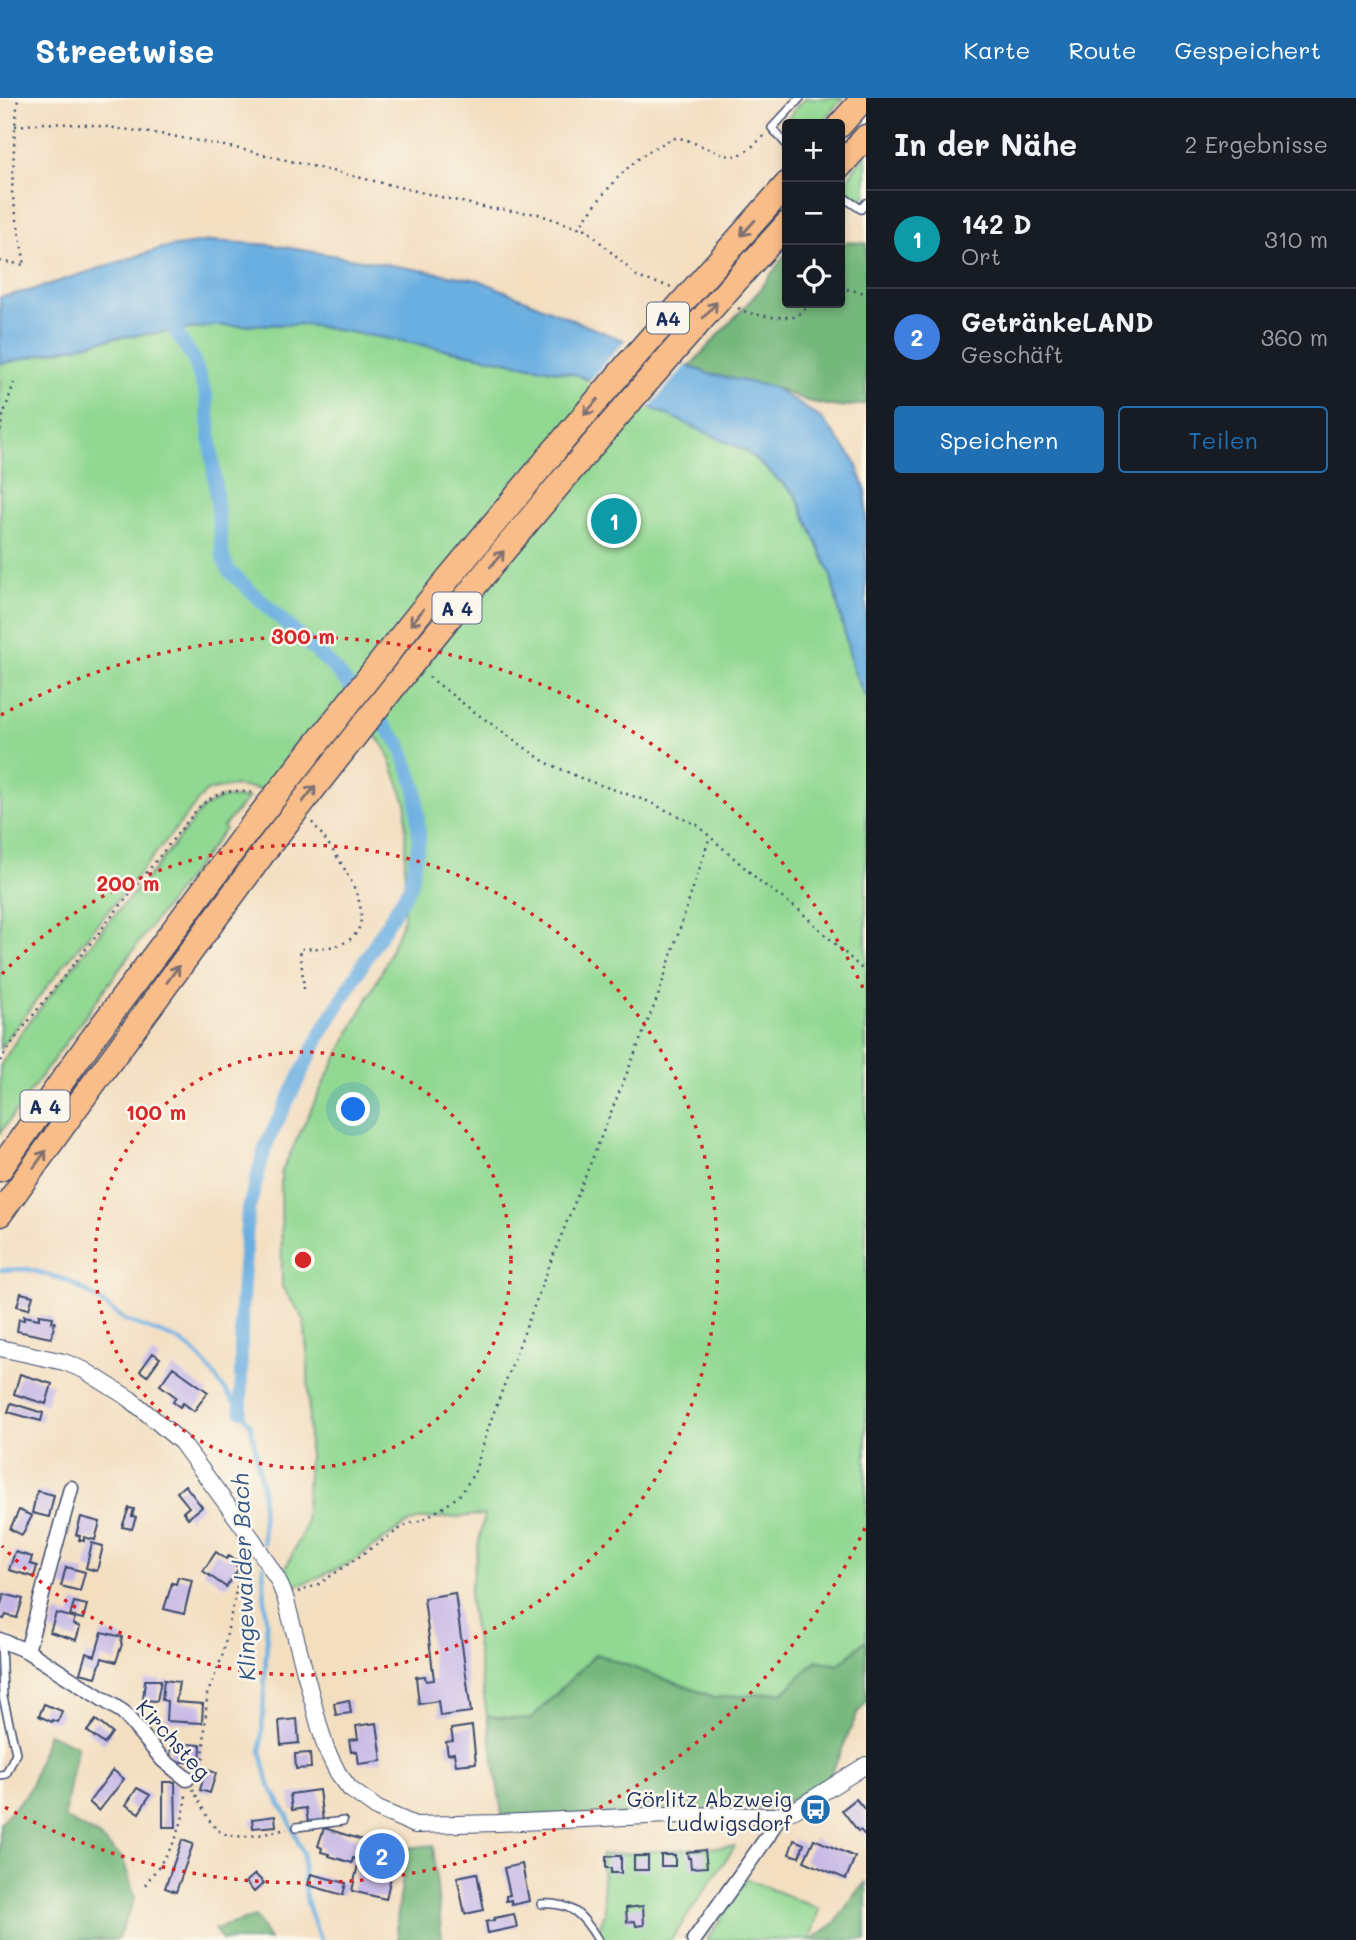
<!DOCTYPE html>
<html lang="de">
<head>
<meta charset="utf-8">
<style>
  :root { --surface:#171b24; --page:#242831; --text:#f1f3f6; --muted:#9ea1a6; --line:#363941; --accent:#1f6fb2 }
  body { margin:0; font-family:Mali,sans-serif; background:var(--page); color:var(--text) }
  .controls { position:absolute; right:21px; top:21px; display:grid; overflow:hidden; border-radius:7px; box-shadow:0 4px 10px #0003 }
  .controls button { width:63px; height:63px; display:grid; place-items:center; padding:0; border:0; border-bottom:2px solid var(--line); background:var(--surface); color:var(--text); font:35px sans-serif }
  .you { position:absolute; left:354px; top:1012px; width:24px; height:24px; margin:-18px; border:5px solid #fff; border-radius:50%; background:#1a73e8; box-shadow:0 0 0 10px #1a73e833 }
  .badge { display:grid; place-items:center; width:46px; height:46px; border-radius:50%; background:var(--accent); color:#fff; font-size:23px; font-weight:700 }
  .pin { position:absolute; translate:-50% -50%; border:4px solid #fff; box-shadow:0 2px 7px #0006 }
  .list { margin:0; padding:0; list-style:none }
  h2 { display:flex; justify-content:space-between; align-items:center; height:91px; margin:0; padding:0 28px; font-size:30px }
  h2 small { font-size:23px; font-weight:400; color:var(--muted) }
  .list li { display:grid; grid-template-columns:46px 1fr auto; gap:21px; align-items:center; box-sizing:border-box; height:98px; padding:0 28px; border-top:2px solid var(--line) }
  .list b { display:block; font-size:26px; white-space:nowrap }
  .list p { margin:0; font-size:23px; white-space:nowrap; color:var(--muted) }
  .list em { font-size:23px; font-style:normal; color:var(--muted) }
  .actions { display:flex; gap:14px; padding:21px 28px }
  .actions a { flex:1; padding:16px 0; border:2px solid var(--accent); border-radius:7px; text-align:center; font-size:24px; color:var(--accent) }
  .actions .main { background:var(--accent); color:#fff }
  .icon { flex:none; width:38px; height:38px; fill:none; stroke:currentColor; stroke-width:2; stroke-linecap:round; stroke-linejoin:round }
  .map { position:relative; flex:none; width:866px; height:1842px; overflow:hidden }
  header { display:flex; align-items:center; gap:42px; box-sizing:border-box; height:98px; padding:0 35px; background:var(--accent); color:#fff }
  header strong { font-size:33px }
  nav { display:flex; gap:38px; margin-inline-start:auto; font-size:24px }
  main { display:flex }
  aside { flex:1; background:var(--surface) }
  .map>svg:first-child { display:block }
</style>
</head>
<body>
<header>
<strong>Streetwise</strong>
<nav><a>Karte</a><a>Route</a><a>Gespeichert</a></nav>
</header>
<main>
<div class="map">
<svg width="866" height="1842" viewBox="0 0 866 1842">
  <rect width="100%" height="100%" fill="#fbf7ec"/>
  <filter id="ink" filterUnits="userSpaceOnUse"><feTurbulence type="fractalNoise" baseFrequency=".0143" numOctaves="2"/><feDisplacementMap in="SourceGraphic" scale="14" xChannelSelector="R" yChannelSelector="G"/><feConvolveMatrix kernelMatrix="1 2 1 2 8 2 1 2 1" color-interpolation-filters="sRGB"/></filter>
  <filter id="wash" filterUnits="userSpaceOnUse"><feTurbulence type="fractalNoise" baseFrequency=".00686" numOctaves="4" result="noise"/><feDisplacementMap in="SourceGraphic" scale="28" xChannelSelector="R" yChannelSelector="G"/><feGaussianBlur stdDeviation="1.57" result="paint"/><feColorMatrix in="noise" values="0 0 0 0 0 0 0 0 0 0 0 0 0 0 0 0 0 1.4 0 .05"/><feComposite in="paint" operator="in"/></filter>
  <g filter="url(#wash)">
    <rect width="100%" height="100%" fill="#f3dec0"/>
    <path fill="#91d892" stroke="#568478" stroke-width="2" d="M 805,0 L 843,0 L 820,26 L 787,26 L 787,32 C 785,19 797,9 805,0 Z
      M 866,56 L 866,96 L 864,99 L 856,101 C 837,87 855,69 866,56 Z
      M 303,226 L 407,244 L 578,277 L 606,290 L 275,693 L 234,688 L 206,693 C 138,779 64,862 0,951 L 0,266 L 114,240 L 214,228 Z
      M 633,301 L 745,352 L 796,398 L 830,474 L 853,571 L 866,601 L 866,1542 L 838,1567 L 817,1562 L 784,1594 L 717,1600 L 596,1556 L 530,1622 L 487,1618 L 469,1497 L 484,1417 L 420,1421 L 408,1425 L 350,1465 L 305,1485 L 293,1488 L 289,1486 L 283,1476 L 305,1429 L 309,1357 L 308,1264 L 304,1221 L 282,1189 L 281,1075 L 326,980 L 383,871 L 404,820 L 406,705 L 386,651 L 365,625 Z
      M 221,700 L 248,700 L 223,729 L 225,731 L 153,825 L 0,1035 L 0,968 L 20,936 L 105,828 L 152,774 L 202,711 Z
      M 735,1748 L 671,1842 L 595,1842 L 605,1814 L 601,1757 Z
      M 747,1781 L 819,1811 L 810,1842 L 707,1842 Z"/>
    <path fill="#74b87c" stroke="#48746d" stroke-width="2" d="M 840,144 L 866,145 L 866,306 L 837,309 L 807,303 L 773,289 L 709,276 L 690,268 L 760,192 L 787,154 L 787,205 L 840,205 Z
      M 866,1542 L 866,1605 L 858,1614 L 829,1681 L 776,1710 L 608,1717 L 503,1724 L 487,1618 L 530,1622 L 596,1556 L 717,1600 L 784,1594 L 817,1562 L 838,1567 Z
      M 48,1635 L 77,1648 L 64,1720 L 97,1737 L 123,1761 L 135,1800 L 117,1842 L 0,1842 L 0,1725 L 29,1693 Z
      M 433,1747 L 442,1842 L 398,1842 L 397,1821 L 407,1750 Z
      M 866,1784 L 866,1842 L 811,1842 L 835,1825 L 856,1795 Z
      M 255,1819 L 269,1842 L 222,1842 L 214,1831 Z"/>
    <path fill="#6bafe1" stroke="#436fa0" stroke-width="2" d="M 211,143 L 273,147 L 479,182 L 585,227 L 709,276 L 773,289 L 822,321 L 855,363 L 866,393 L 866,601 L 853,571 L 830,474 L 796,397 L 745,352 L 578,277 L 407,244 L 303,226 L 214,228 L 114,240 L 0,266 L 0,199 L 32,192 L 162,150 Z"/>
    <path fill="#f3dec0" d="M 627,240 L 689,264 L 647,312 L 587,285 Z"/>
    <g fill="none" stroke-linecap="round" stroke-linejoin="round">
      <path stroke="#6bafe1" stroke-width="4.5" d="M 1,1172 L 27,1171 L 66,1182 L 90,1196 L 125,1222 L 176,1241 L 191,1251 L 205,1265 L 251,1327 L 262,1388 L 263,1445
        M 263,1468 L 267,1539 L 261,1653 L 269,1687 L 288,1719 L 303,1756 L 304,1789 L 307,1804 L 320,1842"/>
      <path stroke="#6bafe1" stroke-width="14" d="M 165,218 L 193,260 L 206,297 L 221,444 L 223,460 L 229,473 L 333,569 L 400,646 L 416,691 L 419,741 L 410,788 L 320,937 L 266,1047 L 248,1113 L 241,1215 L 241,1312"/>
    </g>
    <g id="blocks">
      <path fill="#c6b8e6" d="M 21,1195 L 33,1198 L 29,1211 L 17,1208 Z
        M 39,1217 L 53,1219 L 52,1224 L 55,1224 L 51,1240 L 17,1233 L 19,1221 L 24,1222 L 24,1218 L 39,1221 Z
        M 153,1255 L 160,1260 L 147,1278 L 140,1273 Z
        M 173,1269 L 208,1294 L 194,1313 L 183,1305 L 180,1309 L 173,1304 L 176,1299 L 160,1287 Z
        M 20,1276 L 52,1286 L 46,1306 L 14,1296 Z
        M 11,1305 L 43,1315 L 41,1323 L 8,1314 Z
        M 185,1387 L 202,1409 L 188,1420 L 183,1414 L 189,1409 L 177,1394 Z
        M 37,1393 L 54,1397 L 49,1419 L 32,1415 Z
        M 129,1410 L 134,1411 L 132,1418 L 136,1419 L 132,1431 L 122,1429 Z
        M 19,1412 L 32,1418 L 22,1437 L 10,1431 Z
        M 81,1419 L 100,1424 L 95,1442 L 84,1439 L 84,1443 L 79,1442 L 80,1438 L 76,1437 Z
        M 92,1445 L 103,1448 L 97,1473 L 86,1470 Z
        M 15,1454 L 32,1459 L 30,1466 L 37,1468 L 34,1479 L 9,1472 Z
        M 216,1454 L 226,1461 L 229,1458 L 236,1462 L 233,1466 L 239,1470 L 226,1489 L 203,1473 Z
        M 66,1469 L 85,1474 L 80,1493 L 61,1488 Z
        M 178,1479 L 192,1482 L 184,1516 L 164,1511 L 172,1485 L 176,1486 Z
        M 455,1495 L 471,1614 L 440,1618 L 438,1603 L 419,1606 L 416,1579 L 425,1578 L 426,1583 L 434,1582 L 424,1500 Z
        M 4,1496 L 23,1501 L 17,1520 L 6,1517 L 4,1521 L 0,1520 L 0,1510 Z
        M 74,1504 L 87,1507 L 83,1521 L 70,1518 Z
        M 56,1515 L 75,1520 L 73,1526 L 80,1529 L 76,1542 L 50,1534 Z
        M 102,1534 L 122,1539 L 121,1545 L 122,1546 L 116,1564 L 102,1560 L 96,1579 L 80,1575 L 86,1555 L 95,1558 Z
        M 145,1582 L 161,1582 L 157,1603 L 143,1602 Z
        M 164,1582 L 179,1584 L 176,1604 L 203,1606 L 202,1625 L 166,1623 L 167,1603 L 162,1602 Z
        M 349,1602 L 351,1615 L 336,1617 L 334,1605 Z
        M 44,1606 L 62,1613 L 58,1624 L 53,1622 L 52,1624 L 39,1618 Z
        M 297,1621 L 299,1645 L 281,1647 L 279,1623 Z
        M 96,1622 L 112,1635 L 104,1646 L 87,1633 Z
        M 377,1625 L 382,1663 L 359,1666 L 357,1653 L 351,1654 L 349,1642 L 358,1641 L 356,1628 Z
        M 472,1628 L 476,1665 L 456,1667 L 454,1655 L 448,1656 L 446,1644 L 453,1643 L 451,1631 Z
        M 171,1645 L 201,1647 L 200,1665 L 170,1663 Z
        M 310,1655 L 311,1670 L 296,1671 L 295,1656 Z
        M 206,1671 L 216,1675 L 210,1695 L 200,1692 Z
        M 113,1672 L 124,1681 L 99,1713 L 89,1704 Z
        M 163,1684 L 175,1684 L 176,1729 L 163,1729 Z
        M 137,1690 L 150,1697 L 139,1715 L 126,1707 Z
        M 319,1692 L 323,1723 L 308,1725 L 306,1710 L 292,1712 L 290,1696 Z
        M 856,1701 L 866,1713 L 866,1738 L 860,1732 L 858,1733 L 842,1712 Z
        M 275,1718 L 276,1728 L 253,1730 L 252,1721 Z
        M 324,1730 L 369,1744 L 368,1750 L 396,1756 L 386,1801 L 352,1793 L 359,1762 L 353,1760 L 352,1765 L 329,1758 L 329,1756 L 321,1754 L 322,1750 L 318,1748 Z
        M 814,1741 L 855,1759 L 846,1781 L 804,1763 Z
        M 182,1742 L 193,1746 L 176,1794 L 165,1790 Z
        M 794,1742 L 804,1746 L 799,1759 L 789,1756 Z
        M 705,1752 L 707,1769 L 691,1770 L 690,1760 L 688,1760 L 687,1754 Z
        M 661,1757 L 675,1757 L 675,1768 L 661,1768 Z
        M 606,1758 L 621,1758 L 621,1775 L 611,1775 L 611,1770 L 606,1770 Z
        M 634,1758 L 648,1758 L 648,1772 L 634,1772 Z
        M 522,1766 L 529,1803 L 512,1807 L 511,1802 L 506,1803 L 506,1798 L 510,1797 L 504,1770 Z
        M 477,1775 L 484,1812 L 465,1816 L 457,1779 Z
        M 255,1776 L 264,1785 L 254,1794 L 246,1784 Z
        M 311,1776 L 346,1785 L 343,1797 L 308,1787 Z
        M 643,1808 L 644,1827 L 636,1828 L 635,1823 L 627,1824 L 626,1810 Z
        M 514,1816 L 517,1829 L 488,1835 L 486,1824 L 494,1822 L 494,1820 Z"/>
    </g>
  </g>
  <g filter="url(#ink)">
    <use href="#blocks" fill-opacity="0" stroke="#3b496d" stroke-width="2"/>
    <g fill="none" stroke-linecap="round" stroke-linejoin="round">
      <defs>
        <path id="service" d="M 787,47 L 772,30 L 800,0
          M 840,97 L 861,111 L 866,105
          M 0,1677 L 6,1676 L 16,1655 L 3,1599 L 1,1543
          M 297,1729 L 343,1723
          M 541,1806 C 572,1804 583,1817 598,1842"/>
        <path id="minor" d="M 0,1542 L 27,1553 L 123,1614 L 163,1662 L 187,1681
          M 27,1553 L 71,1390
          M 694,1842 L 768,1738 L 776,1723 L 776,1718"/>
        <path id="tertiary" d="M 0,1250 L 64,1264 L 84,1272 L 130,1301 L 181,1344 L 253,1442 L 278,1482 L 285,1499 L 319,1627 L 326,1651 L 338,1675 L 350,1691 L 378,1711 L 415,1727 L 498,1725 L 668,1717 L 776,1718 L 795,1712 L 866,1667"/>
        <path id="motorway" d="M 840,27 L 864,0
          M 840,68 L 866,39
          M 709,174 L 787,86
          M 733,186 L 787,126
          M 554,353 L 628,266
          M 0,1071 L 89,945 L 243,739
          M 0,1116 L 80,1004 L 267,750"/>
      </defs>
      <use href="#service" stroke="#3b496d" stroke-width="10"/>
      <use href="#minor" stroke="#3b496d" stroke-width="17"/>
      <use href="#tertiary" stroke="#3b496d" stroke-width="18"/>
      <use href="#motorway" stroke="#3b496d" stroke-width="27"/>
      <path stroke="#3b496d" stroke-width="2.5" stroke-dasharray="2 5" stroke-linecap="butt" d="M 15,28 L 46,25 L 92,27 L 167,37 L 240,51 L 487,110 L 538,116 L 578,130 L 586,131 L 639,180 L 672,189
        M 578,130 C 601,99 625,64 662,46 C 666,44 672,40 677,40 C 683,40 692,44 697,46 C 733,61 735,65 764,38
        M 0,163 L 25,167 L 12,94 L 15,28 L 18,0
        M 840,190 L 866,195
        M 738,210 L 748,215 L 772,219 L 795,219 L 813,205
        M 0,333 L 3,318 L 14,285
        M 429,579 L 469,610 L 545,664 L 583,681 L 647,703 L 697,727 L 763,786 L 799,812 L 861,870 L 866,873
        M 304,891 L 300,851 C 316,850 335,851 349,842 C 385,817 331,750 314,726 L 311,724
        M 0,963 L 19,935 L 198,710 C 218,694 227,690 253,695
        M 298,1494 L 319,1486 L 398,1432 L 410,1425 L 422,1422 L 447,1407 L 462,1395 L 475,1373 L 491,1322 L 553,1158 L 658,898 L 710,738
        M 196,1672 L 203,1663 L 207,1597 L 222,1559 L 244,1455
        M 193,1691 C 199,1702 207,1722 216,1730 C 230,1746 268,1735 287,1731
        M 145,1787 C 170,1752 182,1740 186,1696"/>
      <use href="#service" stroke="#fff" stroke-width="7"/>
      <use href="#minor" stroke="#fff" stroke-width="14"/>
      <use href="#tertiary" stroke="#fff" stroke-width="16"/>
      <use href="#motorway" stroke="#f8bd89" stroke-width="24"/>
      <defs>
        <path id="motorway-bridge" d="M 628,266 L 709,174
          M 243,739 L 418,517 L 554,353
          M 267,750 C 341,655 415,561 491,468 C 570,372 651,278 733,186"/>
      </defs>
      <use href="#motorway-bridge" stroke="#3b496d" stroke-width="27" stroke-linecap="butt"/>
      <use href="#motorway-bridge" stroke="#f8bd89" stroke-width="24"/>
    </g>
    <defs><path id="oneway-shaft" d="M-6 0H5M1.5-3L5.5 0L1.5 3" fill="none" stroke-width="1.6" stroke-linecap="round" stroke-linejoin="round" transform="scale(1.75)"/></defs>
    <g stroke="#7e6f71">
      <use href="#oneway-shaft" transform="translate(748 130) rotate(132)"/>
      <use href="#oneway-shaft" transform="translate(710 212) rotate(-49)"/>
      <use href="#oneway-shaft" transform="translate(591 309) rotate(131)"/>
      <use href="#oneway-shaft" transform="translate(497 461) rotate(-50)"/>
      <use href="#oneway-shaft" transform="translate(417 519) rotate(129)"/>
      <use href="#oneway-shaft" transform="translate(309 696) rotate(-52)"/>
      <use href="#oneway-shaft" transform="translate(173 876) rotate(-54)"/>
      <use href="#oneway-shaft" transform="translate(40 1061) rotate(-54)"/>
    </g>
  </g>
  <g fill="none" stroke="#d62828" stroke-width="3.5" stroke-dasharray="3.5 7">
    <circle cx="303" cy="1162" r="208"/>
    <path d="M2 876A415 415 0 1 1 2 1448"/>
    <path d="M865 1430A623 623 0 0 1 1 1707M1 617A623 623 0 0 1 865 894"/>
  </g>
  <defs>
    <symbol id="bus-disc" viewBox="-11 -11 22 22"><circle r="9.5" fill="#1f6fb2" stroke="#fbf7ec"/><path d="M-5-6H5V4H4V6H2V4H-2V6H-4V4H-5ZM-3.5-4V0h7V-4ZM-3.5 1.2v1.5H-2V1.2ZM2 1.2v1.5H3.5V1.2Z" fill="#fff"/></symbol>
  </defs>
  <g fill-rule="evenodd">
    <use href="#bus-disc" x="798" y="1694" width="35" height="35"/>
  </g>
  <g text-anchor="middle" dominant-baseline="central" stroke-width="5" stroke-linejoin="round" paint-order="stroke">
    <g fill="#fbf7ec" stroke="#5e6b89" stroke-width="2">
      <rect x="647" y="204.5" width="42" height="31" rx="5"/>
      <rect x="432.5" y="494.5" width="49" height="31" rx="5"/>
      <rect x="20.5" y="992.5" width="49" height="31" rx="5"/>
    </g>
    <g font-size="19" font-weight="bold" fill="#1b2f5e">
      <text x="668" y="220">A4</text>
      <text x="457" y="510">A 4</text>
      <text x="45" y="1008">A 4</text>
    </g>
    <g font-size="21" fill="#1b2f5e" stroke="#fbf7ec">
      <text transform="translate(174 1641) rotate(48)">Kirchsteg</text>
    </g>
    <g font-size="21" fill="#1b2f5e" stroke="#fbf7ec" text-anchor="end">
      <text x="792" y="1700">Görlitz Abzweig<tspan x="792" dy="24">Ludwigsdorf</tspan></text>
    </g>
    <g font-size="23" font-style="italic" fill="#335585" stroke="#fbf7ec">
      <text transform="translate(243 1479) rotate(-92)">Klingewalder Bach</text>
    </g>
  </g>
  <circle cx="303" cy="1162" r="10" fill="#d62828" stroke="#fbf7ec" stroke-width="3.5"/>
  <g font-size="21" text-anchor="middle" font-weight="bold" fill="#d62828" stroke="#fbf7ec" stroke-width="5" stroke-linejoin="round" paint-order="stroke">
    <text x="303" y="546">300 m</text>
    <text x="128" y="793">200 m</text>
    <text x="156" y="1022">100 m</text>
  </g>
</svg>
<div class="controls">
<button>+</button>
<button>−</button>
<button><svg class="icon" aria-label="locate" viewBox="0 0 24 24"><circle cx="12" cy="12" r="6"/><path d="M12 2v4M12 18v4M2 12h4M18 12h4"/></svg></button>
</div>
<div class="you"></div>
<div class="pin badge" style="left:614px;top:423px;background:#0f9aa8">1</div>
<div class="pin badge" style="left:382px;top:1758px;background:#3f7fe0">2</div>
</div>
<aside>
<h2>In der Nähe<small>2 Ergebnisse</small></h2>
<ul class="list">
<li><span class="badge" style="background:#0f9aa8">1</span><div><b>142 D</b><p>Ort</p></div><em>310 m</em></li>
<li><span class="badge" style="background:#3f7fe0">2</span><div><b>GetränkeLAND</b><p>Geschäft</p></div><em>360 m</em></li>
</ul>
<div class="actions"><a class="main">Speichern</a><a>Teilen</a></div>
</aside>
</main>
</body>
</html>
